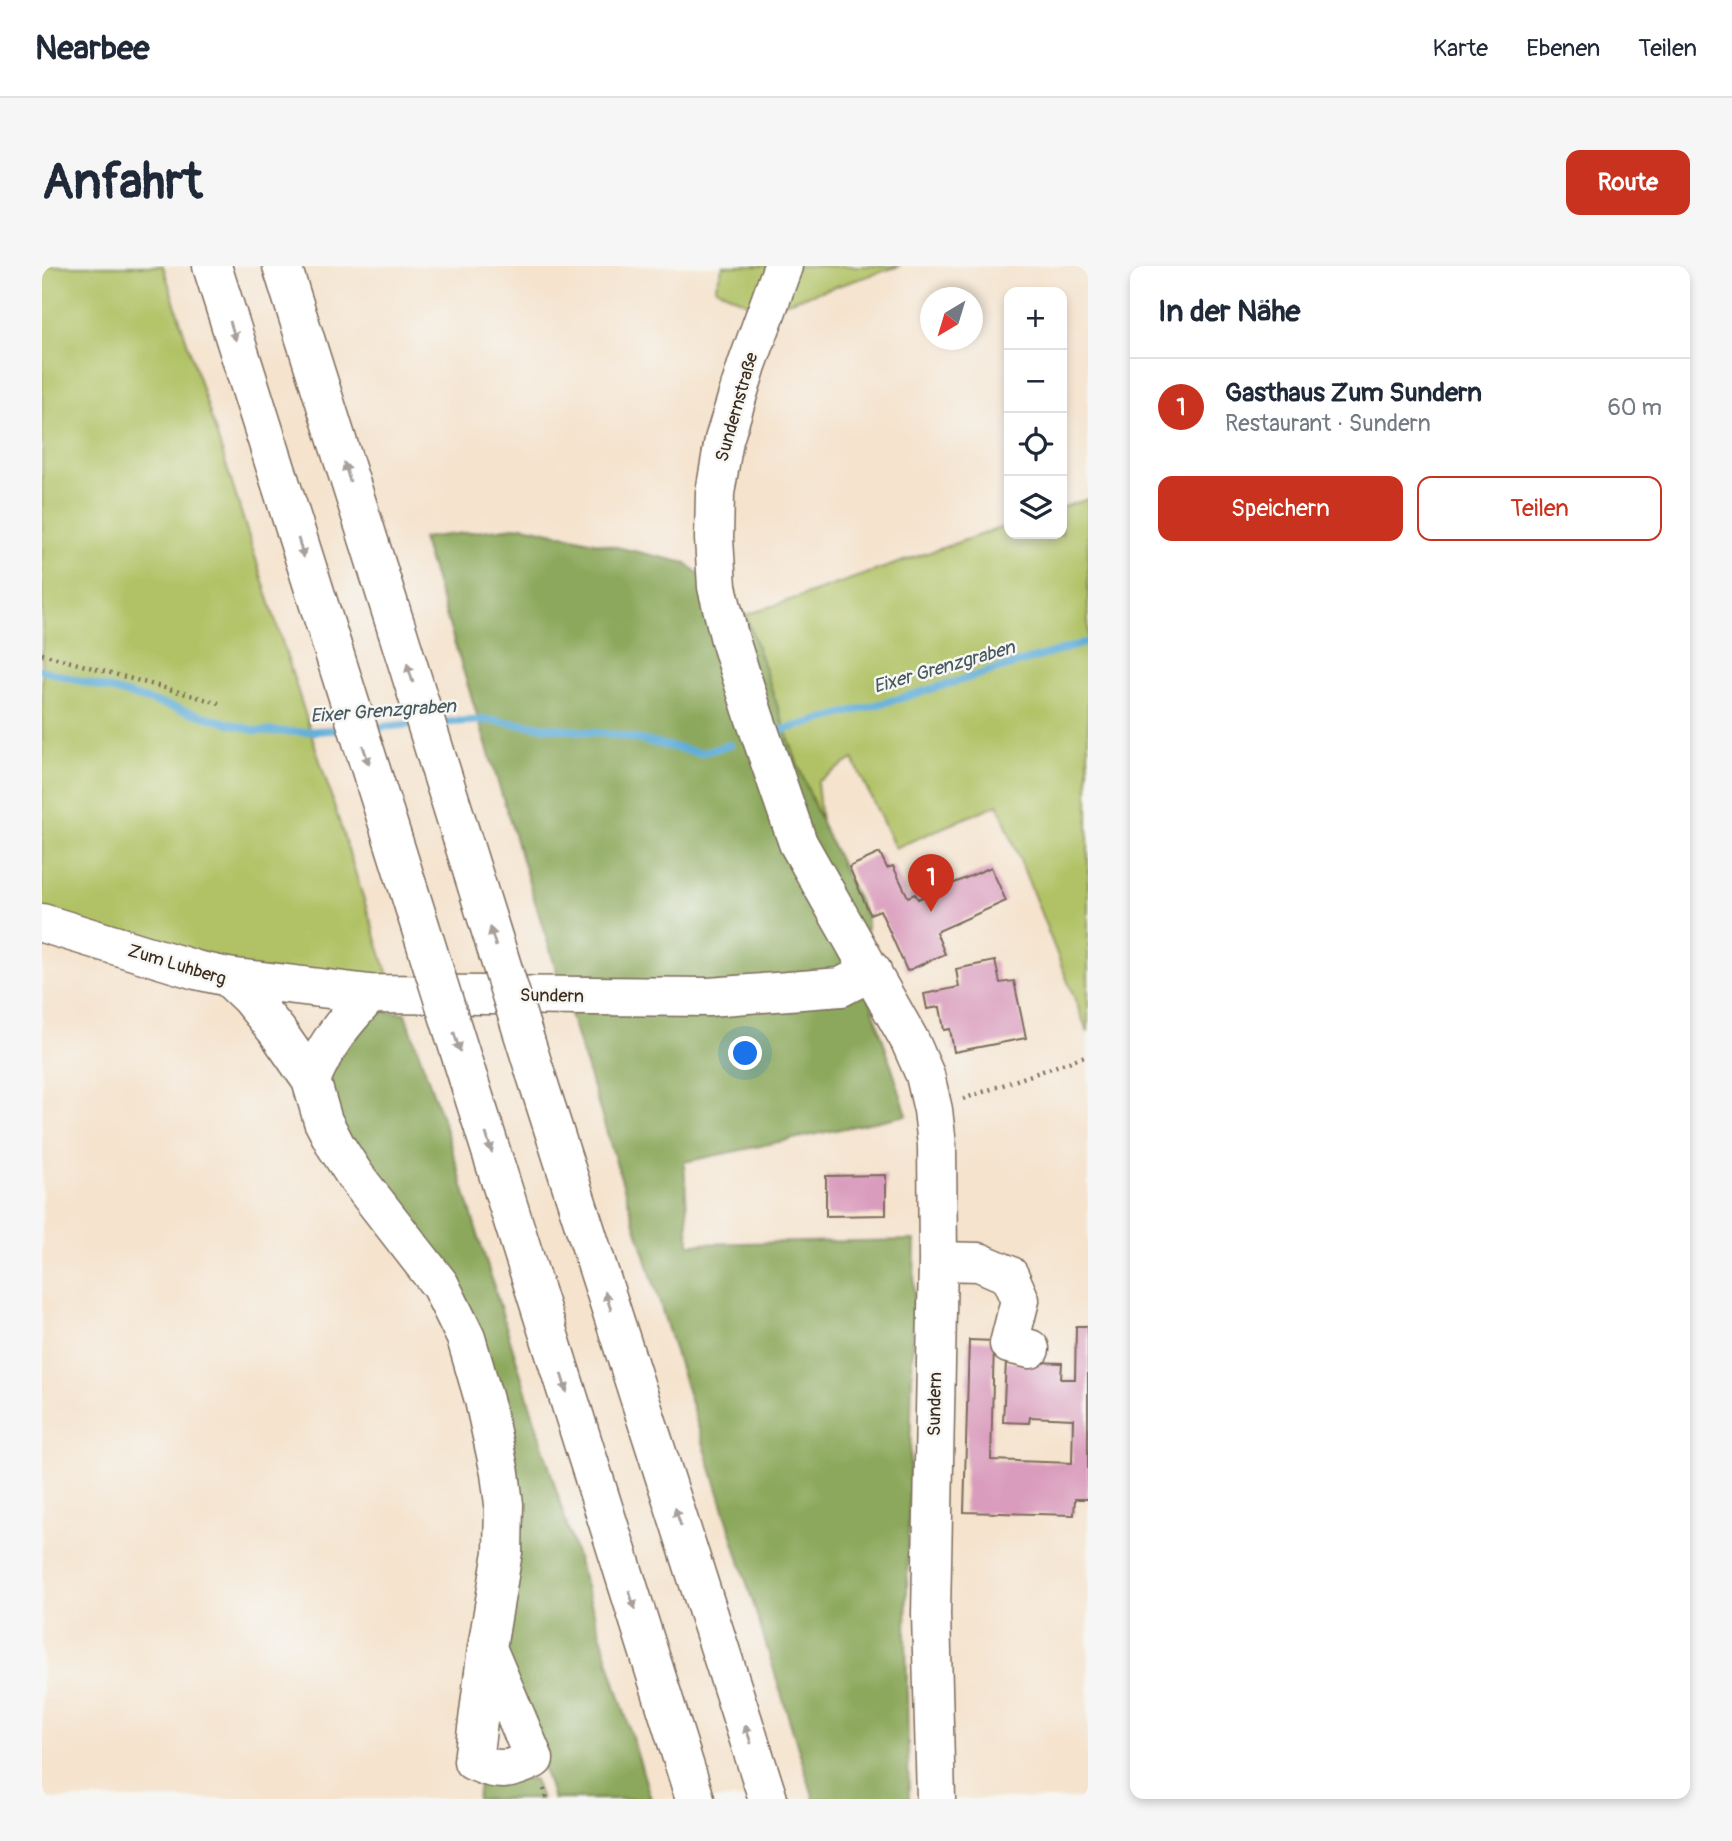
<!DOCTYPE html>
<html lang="de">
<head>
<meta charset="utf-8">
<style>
  :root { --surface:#fff; --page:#f6f6f7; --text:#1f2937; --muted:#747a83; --line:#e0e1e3; --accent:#c8321e }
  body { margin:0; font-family:Pangolin,sans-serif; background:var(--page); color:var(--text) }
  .controls { position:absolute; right:21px; top:21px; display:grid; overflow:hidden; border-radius:14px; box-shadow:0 4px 10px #0003 }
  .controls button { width:63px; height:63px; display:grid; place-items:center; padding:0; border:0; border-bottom:2px solid var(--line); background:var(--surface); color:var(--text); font:35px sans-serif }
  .compass { position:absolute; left:878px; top:21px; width:63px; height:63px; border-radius:50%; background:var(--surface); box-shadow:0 4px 10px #0003; rotate:218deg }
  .you { position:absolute; left:704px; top:788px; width:24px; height:24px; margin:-18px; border:5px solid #fff; border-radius:50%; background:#1a73e8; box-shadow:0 0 0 10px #1a73e833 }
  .badge { display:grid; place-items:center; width:46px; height:46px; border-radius:50%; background:var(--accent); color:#fff; font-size:23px; font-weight:700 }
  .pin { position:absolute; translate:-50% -58px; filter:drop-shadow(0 2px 4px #0008) }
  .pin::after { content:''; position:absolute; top:37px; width:24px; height:21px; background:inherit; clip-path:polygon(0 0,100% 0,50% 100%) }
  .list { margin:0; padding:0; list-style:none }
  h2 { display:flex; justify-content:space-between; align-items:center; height:91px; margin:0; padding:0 28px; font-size:30px }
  h2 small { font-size:23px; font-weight:400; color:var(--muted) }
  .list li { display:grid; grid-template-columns:46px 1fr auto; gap:21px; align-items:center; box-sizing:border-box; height:98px; padding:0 28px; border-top:2px solid var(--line) }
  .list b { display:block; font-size:26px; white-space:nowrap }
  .list p { margin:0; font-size:23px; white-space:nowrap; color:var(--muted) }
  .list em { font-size:23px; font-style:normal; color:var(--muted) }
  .actions { display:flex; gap:14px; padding:21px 28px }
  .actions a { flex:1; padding:16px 0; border:2px solid var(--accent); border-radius:14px; text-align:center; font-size:24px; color:var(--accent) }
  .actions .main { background:var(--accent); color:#fff }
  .icon { flex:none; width:38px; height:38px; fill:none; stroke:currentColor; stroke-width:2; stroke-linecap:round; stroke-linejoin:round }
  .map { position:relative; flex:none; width:1046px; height:1533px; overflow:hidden; border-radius:14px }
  header { display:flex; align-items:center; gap:42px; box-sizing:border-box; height:98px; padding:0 35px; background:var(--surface); border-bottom:2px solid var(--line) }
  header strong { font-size:33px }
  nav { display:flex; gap:38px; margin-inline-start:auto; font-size:24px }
  .intro { display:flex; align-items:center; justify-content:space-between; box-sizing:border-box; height:168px; padding:0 42px }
  h1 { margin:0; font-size:49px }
  .button { padding:18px 32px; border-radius:14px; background:var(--accent); color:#fff; font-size:24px; font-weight:700 }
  main { display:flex; gap:42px; padding:0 42px }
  aside { flex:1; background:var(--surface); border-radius:14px; box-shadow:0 4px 10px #0003 }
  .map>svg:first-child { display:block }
</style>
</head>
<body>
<header>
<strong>Nearbee</strong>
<nav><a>Karte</a><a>Ebenen</a><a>Teilen</a></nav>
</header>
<div class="intro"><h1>Anfahrt</h1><a class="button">Route</a></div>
<main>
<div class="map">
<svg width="1046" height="1533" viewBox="0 0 1046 1533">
  <rect width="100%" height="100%" fill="#f6f6f2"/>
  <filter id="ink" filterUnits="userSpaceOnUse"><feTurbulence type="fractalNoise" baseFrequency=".0143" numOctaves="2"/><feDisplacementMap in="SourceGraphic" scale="14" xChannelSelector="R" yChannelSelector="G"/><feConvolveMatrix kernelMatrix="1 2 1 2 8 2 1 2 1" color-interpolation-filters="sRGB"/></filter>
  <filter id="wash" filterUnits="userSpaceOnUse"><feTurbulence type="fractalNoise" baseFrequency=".00686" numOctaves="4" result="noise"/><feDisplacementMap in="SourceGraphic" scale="28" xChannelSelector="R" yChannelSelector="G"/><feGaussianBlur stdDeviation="1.57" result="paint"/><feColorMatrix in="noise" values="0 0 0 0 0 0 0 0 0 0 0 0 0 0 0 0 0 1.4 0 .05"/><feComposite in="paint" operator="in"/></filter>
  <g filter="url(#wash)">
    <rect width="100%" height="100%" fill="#f5e3cd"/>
    <path fill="#b1c266" stroke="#767642" stroke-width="2" d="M 0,0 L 121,0 L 349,719 L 161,697 L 0,647 Z
      M 681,0 L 858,0 L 720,44 L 673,22 Z
      M 1046,233 L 1046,767 L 956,538 L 853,582 L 811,493 L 775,516 L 779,556 L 755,497 L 704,349 L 967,259 L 967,268 L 1020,268 L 1020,241 Z"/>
    <path fill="#8ca85b" stroke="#64693c" stroke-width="2" d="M 482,260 L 644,297 L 704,349 L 755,497 L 779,556 L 825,653 L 825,724 L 865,849 L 642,896 L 647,978 L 873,974 L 864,1371 L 867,1533 L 772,1533 L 380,272 Z
      M 337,745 L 363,747 L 402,858 L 609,1533 L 511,1533 L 499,1495 L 452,1374 L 452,1133 L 286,837 L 286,801 Z
      M 492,1513 L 499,1533 L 435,1533 L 437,1516 Z"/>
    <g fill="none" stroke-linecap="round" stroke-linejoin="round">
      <path stroke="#5eadd8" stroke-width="8" d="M 0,404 L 214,465 L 258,466 L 307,463
        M 393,457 L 444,454 L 580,470 L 658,487 L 688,479
        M 327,462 L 373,458
        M 729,467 L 856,433 L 1046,376"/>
    </g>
    <g id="blocks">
      <path fill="#da9cbd" d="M 838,587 L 845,602 L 851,600 L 866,631 L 873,628 L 876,633 L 949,601 L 964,635 L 894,666 L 903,688 L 865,705 L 838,644 L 828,648 L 807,601 Z
        M 953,695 L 958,717 L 972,715 L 984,772 L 912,786 L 908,763 L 902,764 L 898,741 L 885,743 L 882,728 L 917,721 L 914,703 Z
        M 844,909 L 844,949 L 784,950 L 784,910 Z
        M 1034,1060 L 1046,1060 L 1046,1233 L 1033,1233 L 1032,1249 L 922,1246 L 927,1074 L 952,1075 L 949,1194 L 1030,1197 L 1031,1153 L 988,1151 L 987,1157 L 961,1156 L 964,1095 L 1020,1097 L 1019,1113 L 1033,1113 Z"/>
    </g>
  </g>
  <g filter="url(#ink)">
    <use href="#blocks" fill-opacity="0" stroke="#7c6b5b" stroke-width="2"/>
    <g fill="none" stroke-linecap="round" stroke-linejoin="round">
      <defs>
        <path id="minor" d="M 741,0 L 705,99 L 682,174 L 673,227 L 672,273 L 675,321 L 688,374 L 712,450 L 756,577 L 868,775 L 883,809 L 891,844 L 895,879 L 896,995 L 889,1348 L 894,1533
          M 0,657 L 154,704 L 186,711 L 328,728 L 667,731 L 799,721 L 830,705
          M 186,711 L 207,731 L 235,765 L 269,814 L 281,855 L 294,880 L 314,911 L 398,1019 L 424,1072 L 442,1134 L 458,1207 L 462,1238 L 461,1286 L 445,1382 L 492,1493 C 467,1505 457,1507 431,1495 L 445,1382
          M 269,814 C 285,776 301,757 328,728
          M 896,995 L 937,996 L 967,1009 L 978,1034 L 967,1078 L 988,1083"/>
        <path id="highway" d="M 170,0 L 289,377
          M 240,0 L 355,364
          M 493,806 L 726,1533
          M 426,812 L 653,1533"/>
      </defs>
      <use href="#minor" stroke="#7c6b5b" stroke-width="41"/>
      <use href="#highway" stroke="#7c6b5b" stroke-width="41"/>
      <path stroke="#7c6b5b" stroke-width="4.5" stroke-dasharray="2 5" stroke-linecap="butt" d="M 0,388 L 177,437
        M 921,833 L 1046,789
        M 502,1523 L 505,1533"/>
      <use href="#minor" stroke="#fff" stroke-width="38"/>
      <use href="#highway" stroke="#fff" stroke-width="38"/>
      <defs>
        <path id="highway-bridge" d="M 355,364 L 493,806
          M 289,377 L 426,812"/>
      </defs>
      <use href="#highway-bridge" stroke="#7c6b5b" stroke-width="41" stroke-linecap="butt"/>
      <use href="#highway-bridge" stroke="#fff" stroke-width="38"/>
    </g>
    <defs><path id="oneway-solid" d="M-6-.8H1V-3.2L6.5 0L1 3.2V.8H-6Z" transform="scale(1.75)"/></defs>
    <g fill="#a79f9a">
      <use href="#oneway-solid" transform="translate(191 65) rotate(73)"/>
      <use href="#oneway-solid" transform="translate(305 206) rotate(-107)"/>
      <use href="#oneway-solid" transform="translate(259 282) rotate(73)"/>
      <use href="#oneway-solid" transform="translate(368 407) rotate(-107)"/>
      <use href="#oneway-solid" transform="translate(324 489) rotate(72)"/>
      <use href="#oneway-solid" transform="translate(451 671) rotate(-107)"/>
      <use href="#oneway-solid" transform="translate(415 776) rotate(72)"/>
      <use href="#oneway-solid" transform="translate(447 877) rotate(73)"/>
      <use href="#oneway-solid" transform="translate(566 1035) rotate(-108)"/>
      <use href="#oneway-solid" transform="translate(522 1117) rotate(73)"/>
      <use href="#oneway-solid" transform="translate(636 1251) rotate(-108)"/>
      <use href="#oneway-solid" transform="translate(590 1334) rotate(73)"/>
      <use href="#oneway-solid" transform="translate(706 1468) rotate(-108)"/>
    </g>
  </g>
  <g text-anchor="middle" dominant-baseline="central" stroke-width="5" stroke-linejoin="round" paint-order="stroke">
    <g font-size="18" fill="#3b2a1e" stroke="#f6f6f2">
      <text transform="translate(695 141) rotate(-74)">Sundernstraße</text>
      <text transform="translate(135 699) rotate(17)">Zum Luhberg</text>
      <text transform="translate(510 730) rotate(1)">Sundern</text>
      <text transform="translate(893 1138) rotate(-89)">Sundern</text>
    </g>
    <g font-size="19" font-style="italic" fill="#47585f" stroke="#f6f6f2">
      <text transform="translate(902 401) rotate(-16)">Eixer Grenzgraben</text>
      <text transform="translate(341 445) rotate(-4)">Eixer Grenzgraben</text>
    </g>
  </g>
</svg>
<div class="controls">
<button>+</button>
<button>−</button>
<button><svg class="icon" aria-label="locate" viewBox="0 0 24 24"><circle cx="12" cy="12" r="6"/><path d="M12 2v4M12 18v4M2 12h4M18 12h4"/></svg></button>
<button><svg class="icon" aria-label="layers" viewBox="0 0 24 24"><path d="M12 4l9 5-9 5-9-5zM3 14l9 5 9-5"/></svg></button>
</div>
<svg class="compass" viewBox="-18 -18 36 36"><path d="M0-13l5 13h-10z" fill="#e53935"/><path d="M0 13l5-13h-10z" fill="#747a83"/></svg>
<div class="you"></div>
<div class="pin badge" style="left:889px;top:646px">1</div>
</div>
<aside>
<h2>In der Nähe<small></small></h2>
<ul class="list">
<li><span class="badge">1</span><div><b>Gasthaus Zum Sundern</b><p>Restaurant · Sundern</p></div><em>60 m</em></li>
</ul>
<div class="actions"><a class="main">Speichern</a><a>Teilen</a></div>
</aside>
</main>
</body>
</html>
